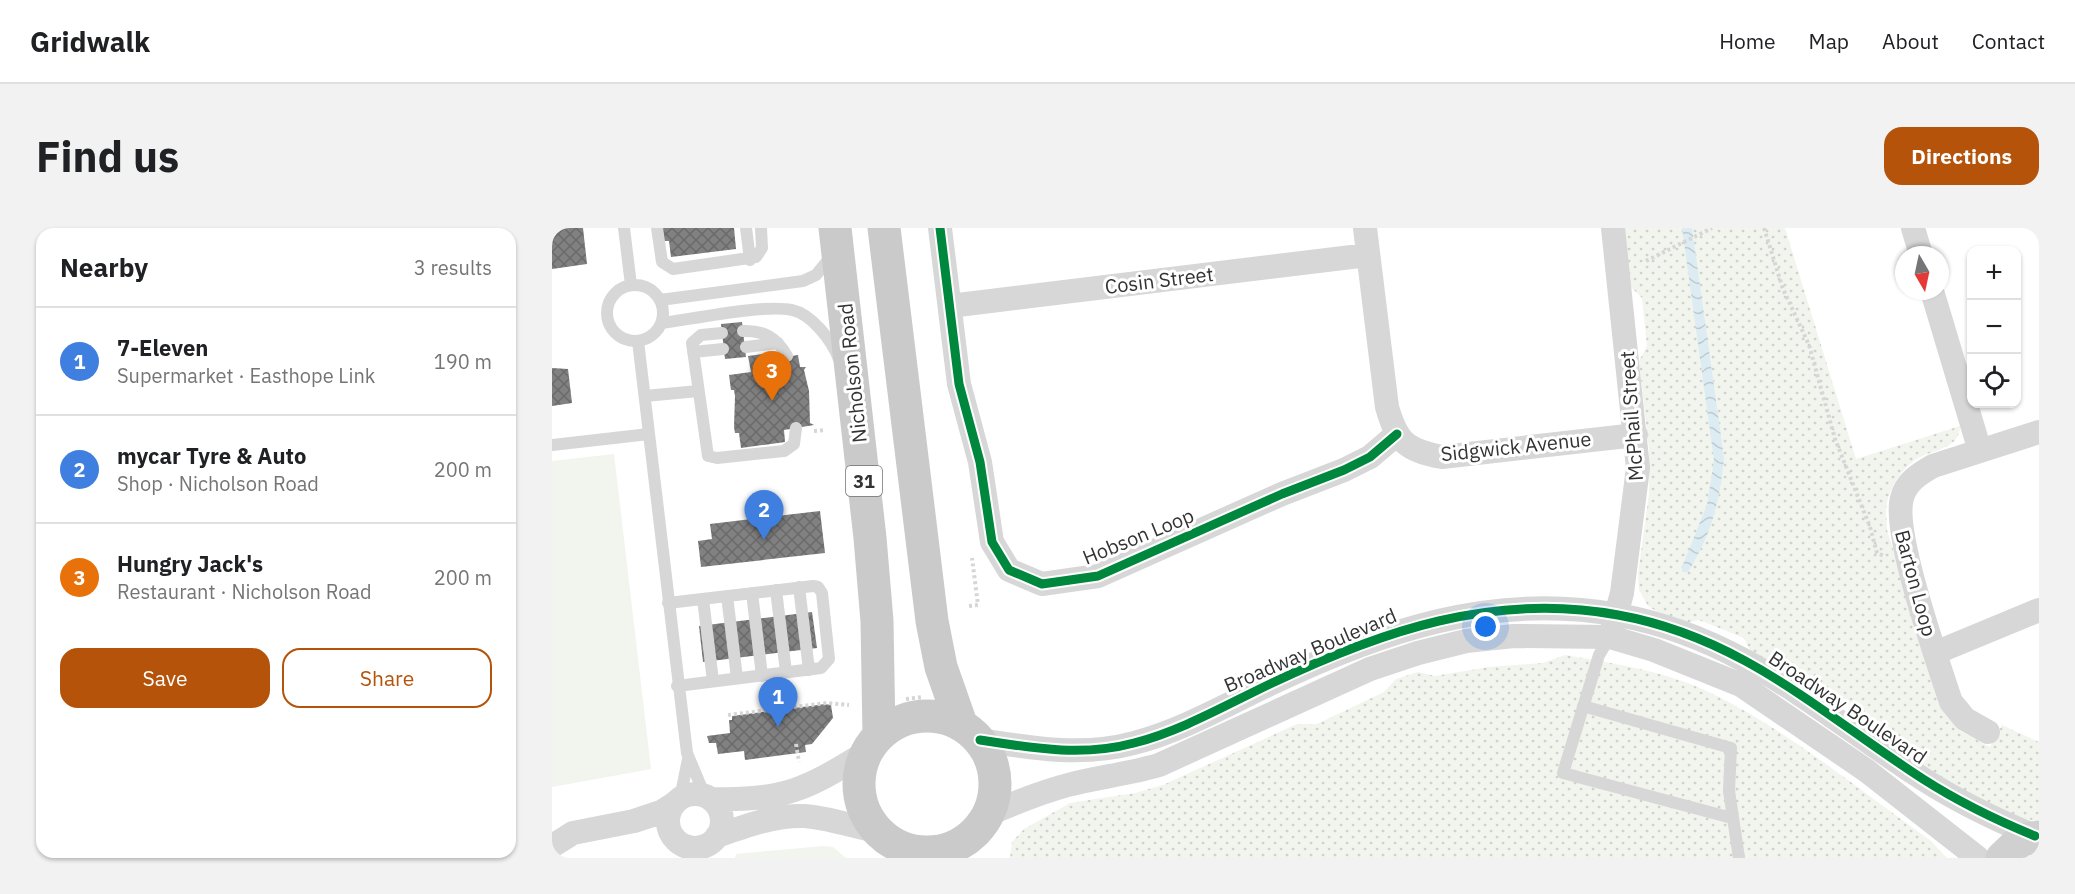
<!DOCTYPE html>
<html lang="en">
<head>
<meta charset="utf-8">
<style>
  :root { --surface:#fff; --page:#f2f2f2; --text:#202124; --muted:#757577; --line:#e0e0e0; --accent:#b45309 }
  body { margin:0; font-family:"IBM Plex Sans",sans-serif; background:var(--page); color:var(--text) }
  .controls { position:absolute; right:18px; top:18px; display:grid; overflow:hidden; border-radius:12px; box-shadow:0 2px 4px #0004 }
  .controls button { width:54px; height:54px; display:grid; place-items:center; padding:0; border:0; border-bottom:2px solid var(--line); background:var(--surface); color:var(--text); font:30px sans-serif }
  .compass { position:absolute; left:1343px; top:18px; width:54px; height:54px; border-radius:50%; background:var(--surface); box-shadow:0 2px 4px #0004; rotate:171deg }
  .you { position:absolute; left:934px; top:399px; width:21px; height:21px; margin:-15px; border:4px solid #fff; border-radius:50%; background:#1a73e8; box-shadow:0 0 0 9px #1a73e833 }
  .badge { display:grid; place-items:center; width:39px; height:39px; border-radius:50%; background:var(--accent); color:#fff; font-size:20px; font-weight:700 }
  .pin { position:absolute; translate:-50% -50px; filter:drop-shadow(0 2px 3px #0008) }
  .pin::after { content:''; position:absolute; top:32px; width:21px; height:18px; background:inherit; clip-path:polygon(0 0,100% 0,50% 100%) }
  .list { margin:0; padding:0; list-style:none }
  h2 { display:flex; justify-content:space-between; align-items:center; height:78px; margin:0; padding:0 24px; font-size:26px }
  h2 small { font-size:20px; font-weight:400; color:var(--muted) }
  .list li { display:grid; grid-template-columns:39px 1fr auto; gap:18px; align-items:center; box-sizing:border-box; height:108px; padding:0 24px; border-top:2px solid var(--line) }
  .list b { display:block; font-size:22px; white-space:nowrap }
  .list p { margin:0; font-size:20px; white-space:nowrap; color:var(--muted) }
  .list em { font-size:20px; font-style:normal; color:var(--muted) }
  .actions { display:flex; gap:12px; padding:18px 24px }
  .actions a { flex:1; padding:14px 0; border:2px solid var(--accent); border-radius:18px; text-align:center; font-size:21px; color:var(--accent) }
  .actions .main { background:var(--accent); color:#fff }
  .icon { flex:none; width:33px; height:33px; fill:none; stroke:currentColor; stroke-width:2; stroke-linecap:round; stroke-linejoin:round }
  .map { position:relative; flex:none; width:1487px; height:630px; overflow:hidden; border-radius:18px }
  header { display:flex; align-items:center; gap:36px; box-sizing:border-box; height:84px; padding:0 30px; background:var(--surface); border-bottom:2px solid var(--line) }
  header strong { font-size:28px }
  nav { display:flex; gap:33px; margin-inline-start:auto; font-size:21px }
  .intro { display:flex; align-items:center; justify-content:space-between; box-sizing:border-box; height:144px; padding:0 36px }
  h1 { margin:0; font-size:42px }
  .button { padding:15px 27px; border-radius:18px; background:var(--accent); color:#fff; font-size:21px; font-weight:700 }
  main { display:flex; gap:36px; padding:0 36px }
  aside { flex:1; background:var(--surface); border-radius:18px; box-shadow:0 2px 4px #0004 }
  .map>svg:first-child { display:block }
</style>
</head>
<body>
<header>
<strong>Gridwalk</strong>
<nav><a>Home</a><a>Map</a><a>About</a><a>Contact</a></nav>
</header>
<div class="intro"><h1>Find us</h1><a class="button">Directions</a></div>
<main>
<aside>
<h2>Nearby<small>3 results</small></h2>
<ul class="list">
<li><span class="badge" style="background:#3f7fe0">1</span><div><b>7-Eleven</b><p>Supermarket · Easthope Link</p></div><em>190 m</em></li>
<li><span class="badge" style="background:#3f7fe0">2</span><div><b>mycar Tyre &amp; Auto</b><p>Shop · Nicholson Road</p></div><em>200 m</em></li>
<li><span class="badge" style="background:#e8710a">3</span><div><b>Hungry Jack's</b><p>Restaurant · Nicholson Road</p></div><em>200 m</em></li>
</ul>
<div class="actions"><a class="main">Save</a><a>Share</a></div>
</aside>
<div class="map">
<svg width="1487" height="630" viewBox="0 0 1487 630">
  <defs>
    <pattern id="park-dots" width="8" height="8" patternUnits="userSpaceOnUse" patternTransform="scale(1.5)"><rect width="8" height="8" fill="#f1f5ed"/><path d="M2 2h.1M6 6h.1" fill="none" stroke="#cfd2cc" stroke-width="1.8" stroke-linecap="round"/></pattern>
    <pattern id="water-waves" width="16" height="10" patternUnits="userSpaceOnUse" patternTransform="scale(1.5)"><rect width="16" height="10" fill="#ddebf3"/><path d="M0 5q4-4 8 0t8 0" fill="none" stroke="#becad1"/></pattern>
    <pattern id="building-cross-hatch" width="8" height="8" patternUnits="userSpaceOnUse" patternTransform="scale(1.5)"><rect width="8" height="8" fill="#818181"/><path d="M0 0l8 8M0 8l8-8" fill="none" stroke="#6a6a6a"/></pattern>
  </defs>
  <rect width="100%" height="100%" fill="#fff"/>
  <path fill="#f1f5ed" d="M 62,226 L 99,541 L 0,559 L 0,233 Z
    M 271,618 L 281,619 L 294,630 L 183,630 L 184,626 Z"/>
  <path fill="url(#park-dots)" d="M 1072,0 L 1233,0 L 1304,231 L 1408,198 C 1408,222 1379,221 1363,232 C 1349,242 1339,258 1335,274 C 1333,283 1335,294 1335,302 L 1393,484 L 1407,502 L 1438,519 L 1450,497 L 1487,514 L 1487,594 L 1440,582 L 1334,514 L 1328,499 L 1252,444 L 1237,446 L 1199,424 L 1192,410 L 1147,392 L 1134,395 L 1110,387 L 1096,378 L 1087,362 L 1086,346 L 1097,266 L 1097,221 L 1087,133 L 1095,118 L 1090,70 L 1078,58 Z
    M 1013,427 C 1065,436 1120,444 1167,469 C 1242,507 1310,564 1379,613 L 1395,630 L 458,630 L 460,614 L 472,601 L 518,575 L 583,565 L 611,557 L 745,496 L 765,496 L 832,464 L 844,451 L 866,444 L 883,448 L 937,439 L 991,435 Z"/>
  <path fill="url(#water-waves)" d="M 1130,0 L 1140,0 L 1172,230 C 1168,274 1159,307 1136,344 L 1130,344 L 1130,339 L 1155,277 L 1162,232 Z"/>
  <path fill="url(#building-cross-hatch)" d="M 0,0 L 31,0 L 35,36 L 0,41 Z
    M 110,0 L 182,0 L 184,21 L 119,29 L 117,13 L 112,13 Z
    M 190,94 L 194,129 L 173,131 L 169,96 Z
    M 226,124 L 227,130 L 246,127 L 248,139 L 254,139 L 252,142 L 257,163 L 258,195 L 262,197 L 232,202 L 233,214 L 189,220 L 187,205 L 183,205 L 182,199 L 183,168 L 182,162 L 179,162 L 177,147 L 199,144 L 196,128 Z
    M 0,140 L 16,141 L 20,175 L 0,178 Z
    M 268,283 L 273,325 L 149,339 L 146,313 L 160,311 L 158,296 Z
    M 260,384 L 265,420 L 151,434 L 147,398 Z
    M 273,476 L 279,477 L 281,490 L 260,516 L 253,517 L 254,524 L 193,532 L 192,523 L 166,526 L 164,515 L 157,515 L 155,508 L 178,505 L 177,492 L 180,492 L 180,488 Z"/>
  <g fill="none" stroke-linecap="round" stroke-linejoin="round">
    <path stroke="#d6d6d6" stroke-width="4" stroke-dasharray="3 3" stroke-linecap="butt" d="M 1212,0 L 1231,61 L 1257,117 L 1283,211 L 1318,299 L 1325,325 L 1332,328
      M 1094,33 L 1160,0
      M 262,203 L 273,202
      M 417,378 L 426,377 L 420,330
      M 354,471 L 371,469
      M 176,487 L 275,475 L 297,477
      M 244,516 L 247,534"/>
    <path stroke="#d7d7d7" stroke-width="12" d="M 72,0 L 79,57
      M 105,0 L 110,34 L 121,41 L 204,29 L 210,20 L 209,0
      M 194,0 L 198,32
      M55 85a28 28 0 1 1 56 0a28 28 0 1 1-56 0Z
      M 108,72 L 251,53 L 264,47 L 281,26
      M 110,95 C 141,91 213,76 240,82 C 260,86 280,113 287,131
      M 191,103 C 212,102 225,110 235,128
      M 170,105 L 149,107 L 140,115 L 156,228 L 165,230 L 232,223 L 242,216 L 244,200
      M 86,113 L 135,525 L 153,568
      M 194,119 L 226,115
      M 141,124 L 171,121
      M 93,168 L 146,163
      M 0,217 L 97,206
      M 247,359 L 257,442
      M 224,362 L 234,444
      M 200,365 L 210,448
      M 175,368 L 185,450
      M 151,371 L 161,453
      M 116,375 L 261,358 L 266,359 L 270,365 L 277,431 L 269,440 L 125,458
      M 1058,409 L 1047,427 L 1011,545 L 1180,590
      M 1031,478 L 1179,520 L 1177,563 L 1187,630
      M 128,571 L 136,531"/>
    <path stroke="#d7d7d7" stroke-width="24" d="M 388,0 L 407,156 L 428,234 L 440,314 L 457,342 L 490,356 L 546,348 L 730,266 L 792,242 L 818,229 L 845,206
      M 813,0 L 835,179 C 845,214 854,222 890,229 L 1084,207
      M 1361,0 L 1369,27
      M 1380,63 L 1428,223
      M 398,78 L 816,27
      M 1060,402 L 1070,365 L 1086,240 L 1061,0
      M 1383,425 L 1487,382
      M 1436,504 L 1413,491 L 1399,474 C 1386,434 1340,305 1350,270 C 1354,254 1367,246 1381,238 L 1487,204
      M 428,512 C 480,520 530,529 582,515 C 629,503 674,477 718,456 C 829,403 941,364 1066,387 C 1190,409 1270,486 1371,551 C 1407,574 1444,592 1483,608
      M116 593a27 27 0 1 1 54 0a27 27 0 1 1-54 0Z
      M 159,571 C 231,573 253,562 313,525
      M 437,586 C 463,575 489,564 516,557 C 546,549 577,546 607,537 L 818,441 L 866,425 L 914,413 L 962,408 L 1058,409 L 1102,422 L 1189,457 L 1315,543 L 1426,630
      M 165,608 C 193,598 223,587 252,588 C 277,590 302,598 326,604
      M 0,618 L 21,605 L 82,593 L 109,584 L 123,575"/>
    <path stroke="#d0d0d0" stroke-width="33" d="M 1450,630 L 1469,612 L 1487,609"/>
    <path stroke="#cacaca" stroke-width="33" d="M 283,0 L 318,310 L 325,393 L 327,506
      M 332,0 L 380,393 L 389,439 L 409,496
      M307 556a68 68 0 1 1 136 0a68 68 0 1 1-136 0Z"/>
    <defs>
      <path id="cycleway" d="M 388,0 L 407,156 L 428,234 L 440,314 L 457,342 L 490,356 L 546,348 L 730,266 L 792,242 L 818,229 L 845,206
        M 428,512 C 480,520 530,529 582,515 C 629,503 674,477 718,456 C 829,403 941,364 1066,387 C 1190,409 1270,486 1371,551 C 1407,574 1444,592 1483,608"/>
    </defs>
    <use href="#cycleway" stroke="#fff" stroke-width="13"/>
    <use href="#cycleway" stroke="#00873e" stroke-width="9"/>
  </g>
  <g text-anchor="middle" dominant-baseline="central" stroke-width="6" stroke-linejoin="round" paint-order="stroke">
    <rect fill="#fff" stroke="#707070" stroke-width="1.5" x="294" y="238" width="36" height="30" rx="4.5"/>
    <g font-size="18" font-weight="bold" fill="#333">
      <text x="312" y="253">31</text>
    </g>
    <g font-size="20" fill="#333" stroke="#fff">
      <text transform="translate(607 52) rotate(-7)">Cosin Street</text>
      <text transform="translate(300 145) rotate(-96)">Nicholson Road</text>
      <text transform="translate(1079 188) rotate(-94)">McPhail Street</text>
      <text transform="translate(964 218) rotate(-6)">Sidgwick Avenue</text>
      <text transform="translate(586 308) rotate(-22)">Hobson Loop</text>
      <text transform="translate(1364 355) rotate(75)">Barton Loop</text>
      <text transform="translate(758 422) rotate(-23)">Broadway Boulevard</text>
      <text transform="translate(1296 479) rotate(34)">Broadway Boulevard</text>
    </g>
  </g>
</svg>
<div class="controls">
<button>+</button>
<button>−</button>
<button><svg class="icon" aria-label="locate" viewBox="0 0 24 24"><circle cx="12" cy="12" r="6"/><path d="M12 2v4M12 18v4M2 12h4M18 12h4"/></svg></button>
</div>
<svg class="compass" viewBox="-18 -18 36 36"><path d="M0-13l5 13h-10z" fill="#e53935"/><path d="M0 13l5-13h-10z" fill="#757577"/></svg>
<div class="you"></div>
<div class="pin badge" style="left:226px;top:499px;background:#3f7fe0">1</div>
<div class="pin badge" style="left:212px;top:312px;background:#3f7fe0">2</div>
<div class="pin badge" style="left:220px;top:173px;background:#e8710a">3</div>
</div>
</main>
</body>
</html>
